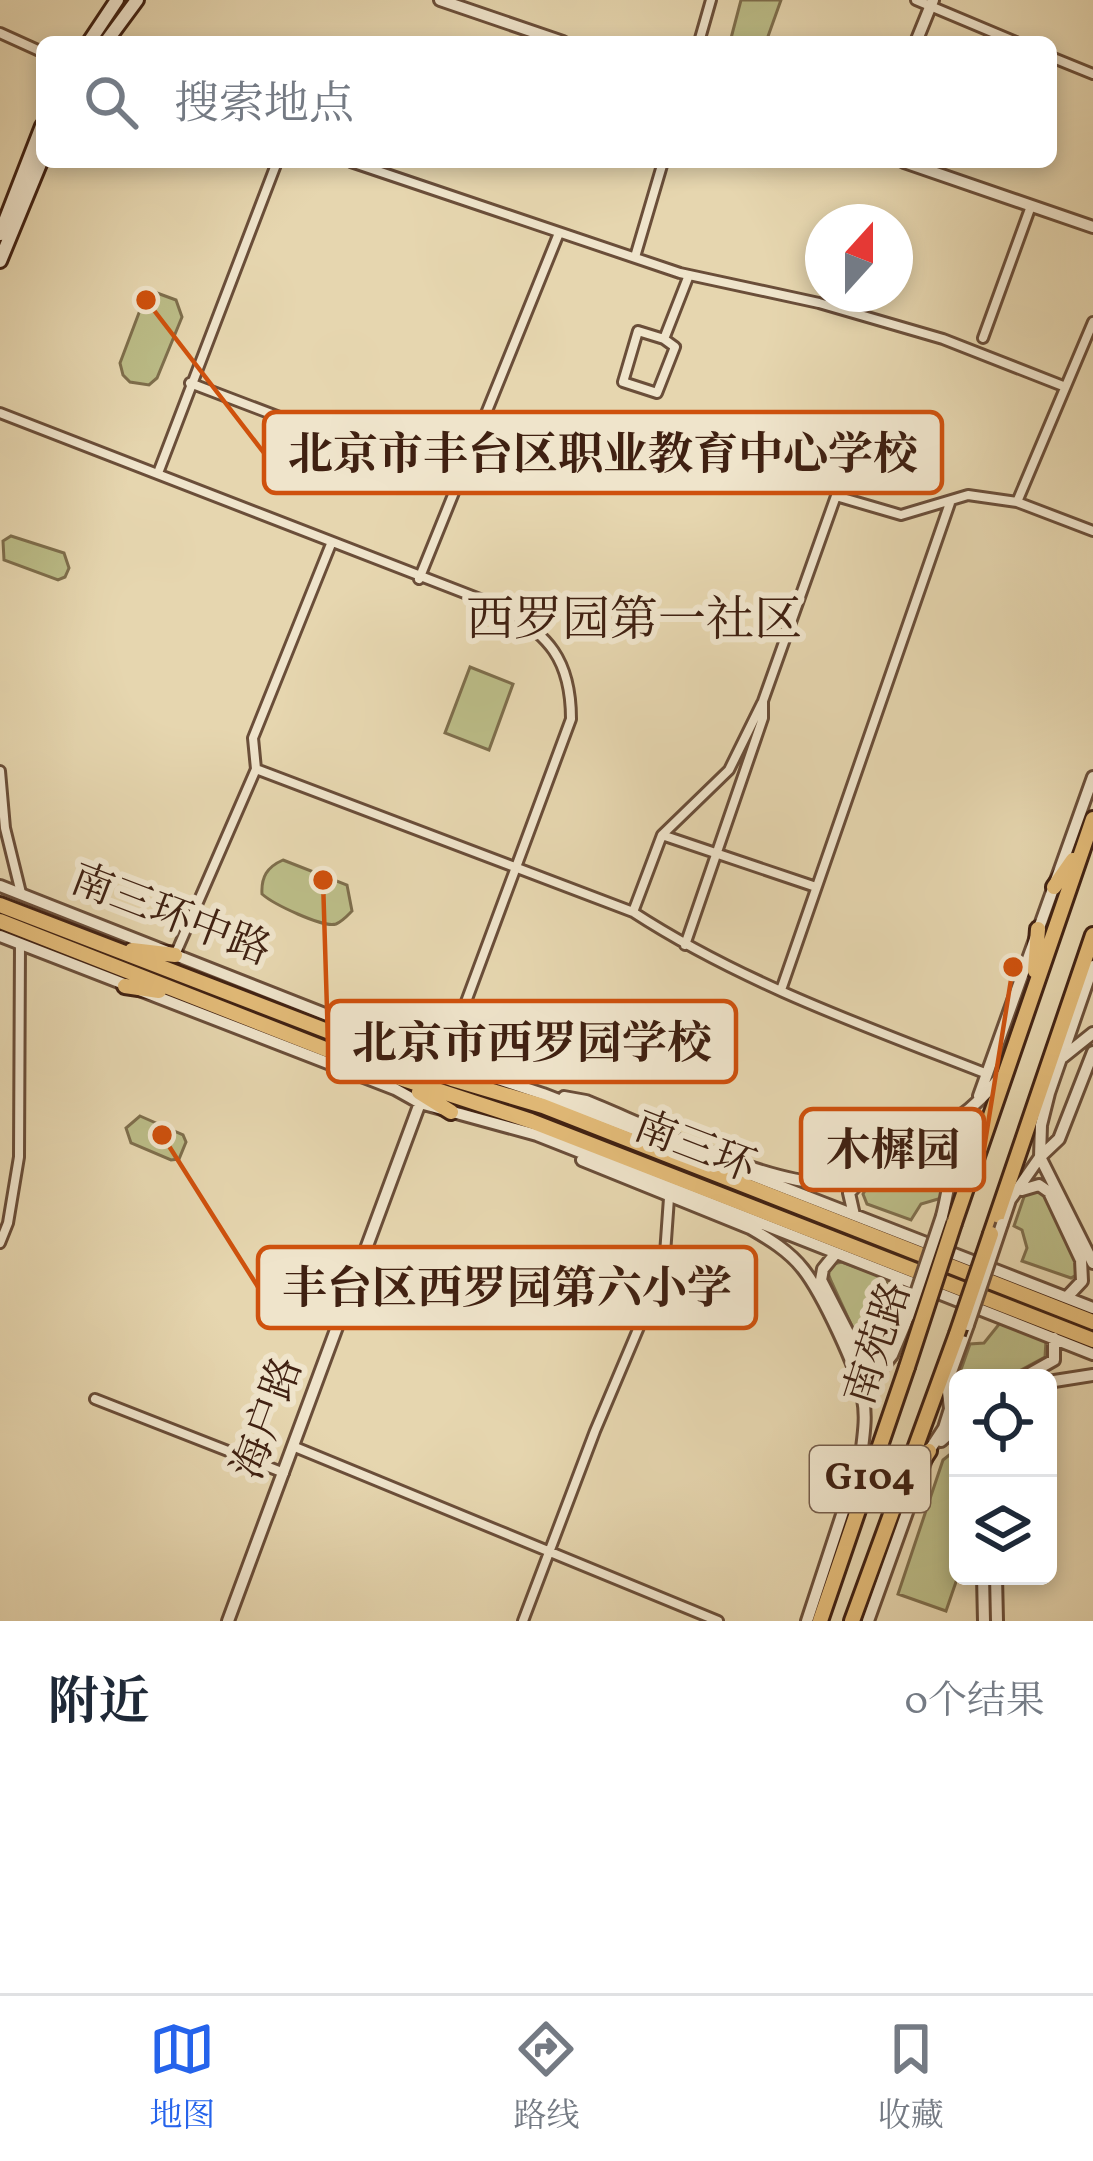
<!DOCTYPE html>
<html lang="zh">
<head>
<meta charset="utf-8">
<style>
  :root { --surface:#fff; --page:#f6f6f7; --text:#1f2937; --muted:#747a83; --line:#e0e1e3; --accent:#2563eb }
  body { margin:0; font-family:Vollkorn,"Noto Serif SC",serif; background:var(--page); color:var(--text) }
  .controls { position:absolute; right:36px; bottom:36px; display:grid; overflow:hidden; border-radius:18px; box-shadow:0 6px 18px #0003 }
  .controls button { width:108px; height:108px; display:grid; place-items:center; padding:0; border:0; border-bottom:3px solid var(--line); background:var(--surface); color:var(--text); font:60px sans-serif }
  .compass { position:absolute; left:805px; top:204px; width:108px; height:108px; border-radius:50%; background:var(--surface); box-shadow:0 6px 18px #0003; rotate:21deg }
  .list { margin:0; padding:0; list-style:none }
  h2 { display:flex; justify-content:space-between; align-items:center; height:156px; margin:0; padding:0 48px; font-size:51px }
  h2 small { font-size:39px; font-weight:400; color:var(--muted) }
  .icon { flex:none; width:66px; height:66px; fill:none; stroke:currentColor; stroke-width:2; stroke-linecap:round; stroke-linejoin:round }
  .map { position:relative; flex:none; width:1093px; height:1621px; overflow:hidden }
  .search { position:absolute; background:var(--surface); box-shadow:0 6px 18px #0003; left:36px; right:36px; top:36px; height:132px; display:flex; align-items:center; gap:30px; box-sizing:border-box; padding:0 42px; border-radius:18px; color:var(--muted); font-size:45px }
  .sheet { height:372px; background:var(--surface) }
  nav { display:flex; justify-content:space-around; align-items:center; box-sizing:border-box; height:168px; border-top:3px solid var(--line); background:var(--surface); font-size:33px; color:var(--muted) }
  nav a { display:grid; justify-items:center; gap:6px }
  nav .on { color:var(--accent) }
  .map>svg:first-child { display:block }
</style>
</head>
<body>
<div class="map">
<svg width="1093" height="1621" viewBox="0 0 1093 1621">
  <rect width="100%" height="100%" fill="#e6d6af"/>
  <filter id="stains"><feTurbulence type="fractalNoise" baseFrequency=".00167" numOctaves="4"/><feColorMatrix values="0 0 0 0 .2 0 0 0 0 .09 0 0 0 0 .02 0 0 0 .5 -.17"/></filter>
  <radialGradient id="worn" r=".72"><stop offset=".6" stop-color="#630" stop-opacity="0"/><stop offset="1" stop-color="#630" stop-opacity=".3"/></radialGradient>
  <path fill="#bbbc87" stroke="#7e6e4c" stroke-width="3" d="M 741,0 L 781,0 L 766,42 L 730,42 Z
    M 157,293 L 176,300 L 182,317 L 157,378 L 149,385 L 130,382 L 123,375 L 120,363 L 145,297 Z
    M 11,536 L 64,553 L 69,568 L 65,577 L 58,580 L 4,560 L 3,541 Z
    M 470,667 L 513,684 L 489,750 L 445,733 Z
    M 283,860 L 347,885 L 352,911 C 347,916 343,921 336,924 C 323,928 273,904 262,894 C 261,877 267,867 283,860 Z
    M 140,1116 L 183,1135 L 186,1142 L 179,1159 L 171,1160 L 131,1143 L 126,1128 Z
    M 934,1153 L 949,1156 L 945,1197 L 921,1204 L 911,1220 L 867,1204 L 863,1194 L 869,1183 Z
    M 1044,1190 L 1081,1263 L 1078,1274 L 1071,1278 L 1022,1261 L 1027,1248 L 1022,1230 L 1014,1226 L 1026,1191 Z
    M 842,1262 L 888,1279 L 884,1292 L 887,1315 L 894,1319 C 890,1334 890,1354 872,1356 L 862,1348 L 831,1281 L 828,1273 L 833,1264 Z
    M 1000,1323 L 1046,1341 L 1045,1357 L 1006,1378 L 958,1378 L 970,1344 L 984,1343 Z
    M 958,1448 L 958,1576 L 946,1611 L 898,1594 L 943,1460 Z"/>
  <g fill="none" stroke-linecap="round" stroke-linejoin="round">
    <defs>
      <path id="minor" d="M 916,0 L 1016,42
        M 0,33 L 42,52
        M 699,42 L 711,0
        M 1051,57 L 1093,74
        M 351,162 L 680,273 L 819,303 L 943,339 L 1063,386
        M 635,257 L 663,162
        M 983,338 L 1031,206
        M 664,339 L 638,331 L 623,382 L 657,393 L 675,347 L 664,339 L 689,275
        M 190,383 L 458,485
        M 0,413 L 498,606 C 549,634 571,660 571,719 L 444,1061
        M 158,473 L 277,162
        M 1017,502 L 1093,322
        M 419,579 L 559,233
        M 256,769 L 633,912 C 742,983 867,1027 987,1074
        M 0,771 L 5,828 L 21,893
        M 662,835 L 816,887
        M 633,912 L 662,835 L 729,770 L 762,703
        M 685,945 L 763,718 L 763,701 L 836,496 L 901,515 L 968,495 L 1017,502 L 1093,531
        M 175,955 L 256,769 L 253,738 L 331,544
        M 781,990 L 950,503
        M 0,1243 L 8,1223 L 19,1157 L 20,945
        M 95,1399 L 284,1473
        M 295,1447 L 718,1621
        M 523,1621 L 595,1431 L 664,1268 L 669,1198"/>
      <path id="tertiary" d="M 440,0 L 563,42
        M 916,42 L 933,0
        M 904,162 L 1093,227
        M 0,886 L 444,1061 L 543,1094 L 1093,1308
        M 0,936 L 395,1089 L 420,1103 L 537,1135 L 1093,1354
        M 1063,1057 L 1093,1033
        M 979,1096 L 1093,777
        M 564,1097 L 586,1101 C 641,1123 777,1189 830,1182 C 858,1178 882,1162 906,1149 C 943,1130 975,1110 1000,1077
        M 1040,1157 L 1059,1139 L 1093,1052
        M 1040,1157 L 1093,1263
        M 582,1160 L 750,1228 C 769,1239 789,1251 803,1269 C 822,1293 858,1369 863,1399 C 867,1418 863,1438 861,1457 L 807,1621
        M 886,1167 L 926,1149 L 943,1151 L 954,1169
        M 1022,1190 L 1039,1185 L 1049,1192 L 1081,1260 L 1082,1281 L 1067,1297
        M 854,1215 L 849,1193 L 863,1178
        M 942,1216 C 951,1182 952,1142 971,1112
        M 1002,1224 L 1010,1200 L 1040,1157 L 1041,1125 L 1049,1093 L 1093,966
        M 836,1253 L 823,1269 L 821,1280 L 860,1356 L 876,1363 L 890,1357
        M 1022,1378 L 1054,1360 L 1054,1338
        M 1048,1382 L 1093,1375
        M 865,1398 L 871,1382 L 892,1355 L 908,1317
        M 941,1441 L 958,1426
        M 983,1576 L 984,1621
        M 996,1576 L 997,1621
        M 228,1621 L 420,1103
        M 868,1621 L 929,1451 L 944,1428 L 950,1409 L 947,1383 L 968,1325"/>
      <path id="secondary" d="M 89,42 L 117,0
        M 106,42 L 137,0
        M 0,234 L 42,126
        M 0,261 L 42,159"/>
      <path id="trunk" d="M 1054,887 L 1073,860
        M 0,905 L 452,1079 L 543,1106 L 1093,1322
        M 0,921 L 394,1076 L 531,1121 L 1093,1340
        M 132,950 L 175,955
        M 1035,971 L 1038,929
        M 125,986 L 159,991
        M 419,1092 L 451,1112
        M 954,1223 L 1093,819
        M 991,1234 L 1093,935
        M 906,1486 L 929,1451
        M 859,1494 L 861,1457
        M 820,1621 L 907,1367
        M 852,1621 L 957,1334"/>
    </defs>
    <use href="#minor" stroke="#6a4e39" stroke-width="14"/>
    <use href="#tertiary" stroke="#6a4e39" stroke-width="16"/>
    <use href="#secondary" stroke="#402112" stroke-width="18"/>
    <use href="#trunk" stroke="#402112" stroke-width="20"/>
    <use href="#minor" stroke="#efe4cb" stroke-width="8"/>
    <use href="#tertiary" stroke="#efe4cb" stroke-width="10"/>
    <use href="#secondary" stroke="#efe4cb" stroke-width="12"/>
    <use href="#trunk" stroke="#e3bb78" stroke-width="14"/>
    <defs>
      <path id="tertiary-bridge" d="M 908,1317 L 942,1216
        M 968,1325 L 1002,1224"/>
      <path id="trunk-bridge" d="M 957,1334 L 991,1234
        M 907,1367 L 954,1223"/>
    </defs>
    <use href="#tertiary-bridge" stroke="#6a4e39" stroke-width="16" stroke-linecap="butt"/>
    <use href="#trunk-bridge" stroke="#402112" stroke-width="20" stroke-linecap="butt"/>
    <use href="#tertiary-bridge" stroke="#efe4cb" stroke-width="10"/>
    <use href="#trunk-bridge" stroke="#e3bb78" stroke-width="14"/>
  </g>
  <g text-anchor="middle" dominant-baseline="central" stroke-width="12" stroke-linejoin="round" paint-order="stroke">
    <rect fill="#efe4cb" stroke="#745c4a" stroke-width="3" x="810" y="1446" width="120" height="66" rx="9"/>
    <g font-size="39" font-weight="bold" fill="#402112">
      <text x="870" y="1479">G104</text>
    </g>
    <g font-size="42" fill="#402112" stroke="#efe4cb">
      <text transform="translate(170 917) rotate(21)">南三环中路</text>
      <text transform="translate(694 1149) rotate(21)">南三环</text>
      <text transform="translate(880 1344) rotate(-72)">南苑路</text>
      <text transform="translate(270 1419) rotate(-70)">海户路</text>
    </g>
    <g font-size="48" fill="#402112" stroke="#efe4cb">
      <text x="634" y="622">西罗园第一社区</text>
    </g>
  </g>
  <path fill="none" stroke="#cf510d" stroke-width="4.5" d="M146 300L264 453M323 880L328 1042M1013 967L984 1149M162 1135L258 1287"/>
  <g fill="#cf510d" stroke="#efe4cb" stroke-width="4.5">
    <circle cx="146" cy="300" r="12"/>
    <circle cx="323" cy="880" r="12"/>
    <circle cx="1013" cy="967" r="12"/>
    <circle cx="162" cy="1135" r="12"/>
  </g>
  <g fill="#efe4cb" stroke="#cf510d" stroke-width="4.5">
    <rect x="264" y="412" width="678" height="81" rx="12"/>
    <rect x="328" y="1001" width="408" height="81" rx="12"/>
    <rect x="801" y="1109" width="183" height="81" rx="12"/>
    <rect x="258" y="1247" width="498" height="81" rx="12"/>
  </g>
  <g font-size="45" text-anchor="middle" font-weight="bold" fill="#402112">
    <text x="603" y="469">北京市丰台区职业教育中心学校</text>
    <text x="532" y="1058">北京市西罗园学校</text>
    <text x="893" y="1165">木樨园</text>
    <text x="507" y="1303">丰台区西罗园第六小学</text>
  </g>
  <rect width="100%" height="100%" filter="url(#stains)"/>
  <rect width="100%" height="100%" fill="url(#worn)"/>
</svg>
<div class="controls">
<button><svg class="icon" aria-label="locate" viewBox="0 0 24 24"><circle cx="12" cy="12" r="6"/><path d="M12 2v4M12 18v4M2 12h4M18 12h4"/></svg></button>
<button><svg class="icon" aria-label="layers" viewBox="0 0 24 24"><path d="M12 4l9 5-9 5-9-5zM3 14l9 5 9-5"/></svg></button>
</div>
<svg class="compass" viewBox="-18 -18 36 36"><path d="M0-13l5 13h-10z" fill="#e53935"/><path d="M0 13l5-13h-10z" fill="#747a83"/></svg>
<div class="search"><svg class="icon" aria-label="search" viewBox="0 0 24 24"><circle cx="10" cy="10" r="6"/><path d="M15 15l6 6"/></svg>搜索地点</div>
</div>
<section class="sheet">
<h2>附近<small>0个结果</small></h2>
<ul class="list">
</ul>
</section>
<nav>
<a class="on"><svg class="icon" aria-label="map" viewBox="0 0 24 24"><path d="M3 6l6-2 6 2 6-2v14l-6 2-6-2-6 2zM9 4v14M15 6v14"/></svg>地图</a>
<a><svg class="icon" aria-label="directions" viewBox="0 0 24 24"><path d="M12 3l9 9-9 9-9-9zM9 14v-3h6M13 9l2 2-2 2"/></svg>路线</a>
<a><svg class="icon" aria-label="saved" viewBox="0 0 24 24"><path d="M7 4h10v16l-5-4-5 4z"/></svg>收藏</a>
</nav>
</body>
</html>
